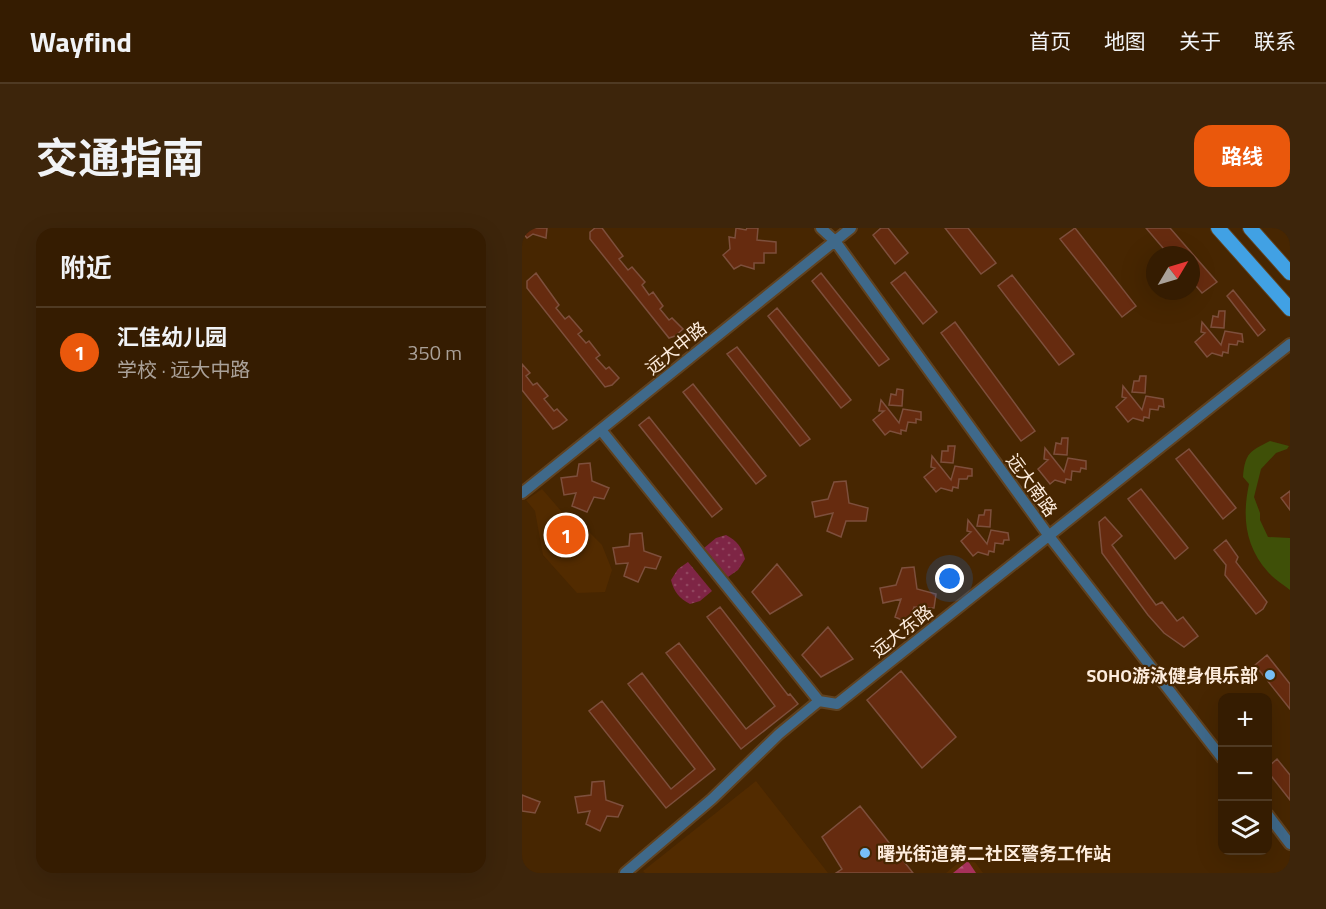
<!DOCTYPE html>
<html lang="zh">
<head>
<meta charset="utf-8">
<style>
  :root { --surface:#351c01; --page:#3d250b; --text:#f1f3f6; --muted:#aaa199; --line:#4f3a23; --accent:#ea580c }
  body { margin:0; font-family:"Titillium Web","Noto Sans SC",sans-serif; background:var(--page); color:var(--text) }
  .controls { position:absolute; right:18px; bottom:18px; display:grid; overflow:hidden; border-radius:12px; box-shadow:0 6px 24px #0002 }
  .controls button { width:54px; height:54px; display:grid; place-items:center; padding:0; border:0; border-bottom:2px solid var(--line); background:var(--surface); color:var(--text); font:30px sans-serif }
  .compass { position:absolute; left:624px; top:18px; width:54px; height:54px; border-radius:50%; background:var(--surface); box-shadow:0 6px 24px #0002; rotate:52deg }
  .you { position:absolute; left:428px; top:351px; width:21px; height:21px; margin:-15px; border:4px solid #fff; border-radius:50%; background:#1a73e8; box-shadow:0 0 0 9px #1a73e833 }
  .badge { display:grid; place-items:center; width:39px; height:39px; border-radius:50%; background:var(--accent); color:#fff; font-size:20px; font-weight:700 }
  .pin { position:absolute; translate:-50% -50%; border:3px solid #fff; box-shadow:0 2px 6px #0006 }
  .list { margin:0; padding:0; list-style:none }
  h2 { display:flex; justify-content:space-between; align-items:center; height:78px; margin:0; padding:0 24px; font-size:26px }
  h2 small { font-size:20px; font-weight:400; color:var(--muted) }
  .list li { display:grid; grid-template-columns:39px 1fr auto; gap:18px; align-items:center; box-sizing:border-box; height:90px; padding:0 24px; border-top:2px solid var(--line) }
  .list b { display:block; font-size:22px; white-space:nowrap }
  .list p { margin:0; font-size:20px; white-space:nowrap; color:var(--muted) }
  .list em { font-size:20px; font-style:normal; color:var(--muted) }
  .icon { flex:none; width:33px; height:33px; fill:none; stroke:currentColor; stroke-width:2; stroke-linecap:round; stroke-linejoin:round }
  .map { position:relative; flex:none; width:768px; height:645px; overflow:hidden; border-radius:18px }
  header { display:flex; align-items:center; gap:36px; box-sizing:border-box; height:84px; padding:0 30px; background:var(--surface); border-bottom:2px solid var(--line) }
  header strong { font-size:28px }
  nav { display:flex; gap:33px; margin-inline-start:auto; font-size:21px }
  .intro { display:flex; align-items:center; justify-content:space-between; box-sizing:border-box; height:144px; padding:0 36px }
  h1 { margin:0; font-size:42px }
  .button { padding:15px 27px; border-radius:18px; background:var(--accent); color:#fff; font-size:21px; font-weight:700 }
  main { display:flex; gap:36px; padding:0 36px }
  aside { flex:1; background:var(--surface); border-radius:18px; box-shadow:0 6px 24px #0002 }
  .map>svg:first-child { display:block }
</style>
</head>
<body>
<header>
<strong>Wayfind</strong>
<nav><a>首页</a><a>地图</a><a>关于</a><a>联系</a></nav>
</header>
<div class="intro"><h1>交通指南</h1><a class="button">路线</a></div>
<main>
<aside>
<h2>附近<small></small></h2>
<ul class="list">
<li><span class="badge">1</span><div><b>汇佳幼儿园</b><p>学校 · 远大中路</p></div><em>350 m</em></li>
</ul>
</aside>
<div class="map">
<svg width="768" height="645" viewBox="0 0 768 645">
  <defs>
    <pattern id="forest-firs" width="22" height="20" patternUnits="userSpaceOnUse" patternTransform="scale(1.5)"><rect width="22" height="20" fill="#a7315b"/><path d="M5 1l3.5 6h-7zM16 11l3.5 6h-7z" fill="#b8597a"/></pattern>
    <pattern id="park-dots" width="8" height="8" patternUnits="userSpaceOnUse" patternTransform="scale(1.5)"><rect width="8" height="8" fill="#7e2545"/><path d="M2 2h.1M6 6h.1" fill="none" stroke="#91455f" stroke-width="1.8" stroke-linecap="round"/></pattern>
  </defs>
  <rect width="100%" height="100%" fill="#472601"/>
  <path fill="#522b00" d="M 20,261 L 40,284 L 61,298 L 80,317 L 90,342 L 83,364 L 55,365 L 21,327 L 13,283 L 4,272 Z
    M 234,553 L 306,645 L 123,645 L 121,643 Z
    M 447,626 L 461,645 L 424,645 Z"/>
  <path fill="url(#forest-firs)" d="M 446,633 L 454,645 L 431,645 Z"/>
  <path fill="url(#park-dots)" d="M 204,307 C 215,313 220,319 223,331 L 216,342 L 206,349 L 182,320 L 194,310 Z
    M 166,334 L 190,363 L 178,373 L 168,376 C 157,370 152,364 149,352 L 156,341 Z"/>
  <path fill="#3f5008" d="M 748,213 L 767,218 L 765,221 L 754,225 L 739,241 L 732,269 L 738,285 L 738,292 L 746,309 L 768,310 L 768,362 C 761,356 752,351 746,344 C 723,318 720,289 727,256 L 721,249 C 723,225 728,223 748,213 Z"/>
  <path fill="#662b0f" stroke="#7d4f3c" stroke-width="1.5" d="M 0,0 L 25,0 L 24,10 L 11,6 L 5,10 L 0,4 Z
    M 73,0 L 80,0 L 101,28 L 97,31 L 106,42 L 110,39 L 123,54 L 120,57 L 127,67 L 131,64 L 141,78 L 138,81 L 147,92 L 150,90 L 161,101 L 153,108 L 147,110 L 68,11 L 68,4 Z
    M 214,0 L 224,2 L 225,0 L 236,0 L 235,12 L 254,14 L 254,25 L 242,25 L 242,35 L 232,35 L 232,41 L 219,37 L 212,41 L 201,27 L 208,21 L 207,9 L 213,10 Z
    M 359,0 L 366,0 L 386,25 L 373,36 L 351,7 Z
    M 423,0 L 446,0 L 474,35 L 459,46 Z
    M 553,0 L 614,78 L 600,89 L 538,11 Z
    M 624,0 L 648,0 L 695,54 L 680,65 L 669,52 L 669,27 L 647,27 Z
    M 383,44 L 415,84 L 401,96 L 369,55 Z
    M 14,45 L 37,77 L 34,80 L 43,91 L 47,88 L 60,103 L 56,106 L 64,115 L 67,113 L 78,127 L 74,130 L 84,141 L 87,139 L 97,150 L 90,157 L 83,159 L 5,60 L 5,53 Z
    M 299,45 L 367,131 L 357,138 L 290,53 Z
    M 490,47 L 552,126 L 537,137 L 476,58 Z
    M 711,62 L 743,102 L 736,108 L 705,68 Z
    M 255,80 L 329,172 L 319,180 L 246,88 Z
    M 697,83 L 703,83 L 702,100 L 689,99 L 691,88 L 696,89 Z
    M 433,94 L 513,203 L 499,213 L 419,105 Z
    M 680,94 L 699,117 L 703,103 L 720,106 L 721,114 L 716,113 L 715,117 L 707,116 L 706,125 L 701,124 L 700,128 L 690,125 L 685,129 L 673,114 L 683,105 L 679,104 Z
    M 215,119 L 288,211 L 278,218 L 205,126 Z
    M 0,136 L 8,145 L 4,148 L 11,157 L 15,155 L 26,168 L 22,171 L 32,183 L 35,181 L 45,192 L 37,198 L 31,201 L 0,162 Z
    M 618,148 L 624,148 L 623,165 L 610,164 L 612,153 L 617,153 Z
    M 171,156 L 244,248 L 234,256 L 161,164 Z
    M 601,158 L 620,182 L 624,168 L 641,171 L 642,179 L 637,178 L 636,182 L 628,181 L 627,190 L 622,189 L 621,193 L 611,190 L 606,194 L 594,179 L 604,170 L 600,169 Z
    M 375,161 L 381,162 L 380,178 L 367,177 L 369,166 L 374,167 Z
    M 359,172 L 377,195 L 381,181 L 399,184 L 399,192 L 394,191 L 394,195 L 386,194 L 384,203 L 379,202 L 379,206 L 368,203 L 363,207 L 351,192 L 362,183 L 357,183 Z
    M 127,189 L 200,281 L 190,289 L 117,197 Z
    M 540,210 L 546,210 L 545,227 L 532,226 L 534,215 L 539,216 Z
    M 426,218 L 433,218 L 431,235 L 419,234 L 420,223 L 426,223 Z
    M 523,220 L 542,244 L 546,230 L 564,233 L 564,241 L 559,240 L 558,244 L 550,243 L 549,252 L 544,251 L 543,255 L 533,252 L 528,256 L 516,241 L 526,232 L 522,231 Z
    M 667,221 L 714,280 L 701,291 L 654,231 Z
    M 410,228 L 429,252 L 433,238 L 450,241 L 450,248 L 446,248 L 445,251 L 437,251 L 436,260 L 431,259 L 430,263 L 419,260 L 414,264 L 402,249 L 413,240 L 409,239 Z
    M 68,235 L 70,253 L 87,260 L 82,271 L 72,269 L 65,284 L 50,278 L 54,265 L 42,267 L 39,250 L 55,248 L 57,236 Z
    M 324,253 L 327,275 L 346,280 L 344,293 L 324,293 L 319,309 L 305,303 L 311,285 L 293,289 L 290,274 L 306,271 L 312,254 Z
    M 619,261 L 666,320 L 653,331 L 606,271 Z
    M 768,263 L 768,282 L 759,270 Z
    M 463,282 L 469,282 L 468,299 L 455,298 L 457,287 L 462,287 Z
    M 583,289 L 600,308 L 590,317 L 634,377 L 640,374 L 655,393 L 661,389 L 676,408 L 662,419 L 642,405 L 626,387 L 580,325 L 577,294 Z
    M 446,292 L 465,316 L 469,302 L 486,305 L 487,312 L 482,312 L 481,316 L 473,315 L 472,324 L 467,323 L 466,327 L 456,324 L 451,328 L 439,313 L 449,304 L 445,303 Z
    M 120,305 L 122,323 L 139,329 L 134,341 L 123,339 L 116,354 L 102,348 L 106,335 L 94,336 L 91,320 L 107,318 L 108,306 Z
    M 704,312 L 716,329 L 714,334 L 745,374 L 741,381 L 734,386 L 703,347 L 704,337 L 692,322 Z
    M 255,336 L 280,367 L 248,386 L 230,364 Z
    M 392,339 L 395,361 L 414,366 L 412,380 L 392,379 L 387,395 L 373,389 L 379,371 L 361,375 L 358,360 L 374,357 L 380,340 Z
    M 198,379 L 266,467 L 268,466 L 276,476 L 219,521 L 144,425 L 157,415 L 224,501 L 253,478 L 185,389 Z
    M 306,399 L 331,431 L 299,449 L 280,427 Z
    M 745,427 L 768,456 L 768,481 L 733,437 Z
    M 379,443 L 434,509 L 400,540 L 345,472 Z
    M 120,445 L 193,541 L 144,580 L 67,483 L 80,473 L 149,561 L 173,541 L 106,456 Z
    M 755,531 L 768,547 L 768,572 L 746,544 L 746,539 Z
    M 82,553 L 84,572 L 101,578 L 96,589 L 85,588 L 78,603 L 64,596 L 68,583 L 56,585 L 53,569 L 69,567 L 70,554 Z
    M 0,567 L 18,574 L 13,585 L 0,583 Z
    M 338,578 L 391,645 L 314,645 L 320,641 L 300,609 Z"/>
  <g fill="none" stroke-linecap="round" stroke-linejoin="round">
    <defs>
      <path id="minor" d="M 299,0 L 313,13 L 527,308 L 700,530
        M 79,202 L 297,473
        M 0,265 L 329,0
        M 746,587 L 768,616
        M 103,645 L 190,571 L 257,506 L 297,473 L 315,476 L 768,116"/>
      <path id="major" d="M 696,0 L 768,81
        M 728,0 L 768,45"/>
    </defs>
    <use href="#minor" stroke="#604220" stroke-width="14"/>
    <use href="#major" stroke="#604220" stroke-width="16"/>
    <use href="#minor" stroke="#3f698a" stroke-width="10"/>
    <use href="#major" stroke="#41a1e4" stroke-width="14"/>
  </g>
  <g fill="#77bff7" stroke="#472601" stroke-width="2">
    <circle cx="748" cy="447" r="6"/>
    <circle cx="343" cy="625" r="6"/>
  </g>
  <g text-anchor="middle" dominant-baseline="central" stroke-width="4.5" stroke-linejoin="round" paint-order="stroke">
    <g font-size="18" fill="#fdecdd" stroke="#472601">
      <text transform="translate(154 120) rotate(-39)">远大中路</text>
      <text transform="translate(510 257) rotate(54)">远大南路</text>
      <text transform="translate(380 403) rotate(-38)">远大东路</text>
    </g>
    <g font-size="18" font-weight="bold" fill="#fdecdd" stroke="#472601" text-anchor="end">
      <text x="736" y="447">SOHO游泳健身俱乐部</text>
      <text x="355" y="625" text-anchor="start">曙光街道第二社区警务工作站</text>
    </g>
  </g>
</svg>
<div class="controls">
<button>+</button>
<button>−</button>
<button><svg class="icon" aria-label="layers" viewBox="0 0 24 24"><path d="M12 4l9 5-9 5-9-5zM3 14l9 5 9-5"/></svg></button>
</div>
<svg class="compass" viewBox="-18 -18 36 36"><path d="M0-13l5 13h-10z" fill="#e53935"/><path d="M0 13l5-13h-10z" fill="#aaa199"/></svg>
<div class="you"></div>
<div class="pin badge" style="left:44px;top:307px">1</div>
</div>
</main>
</body>
</html>
